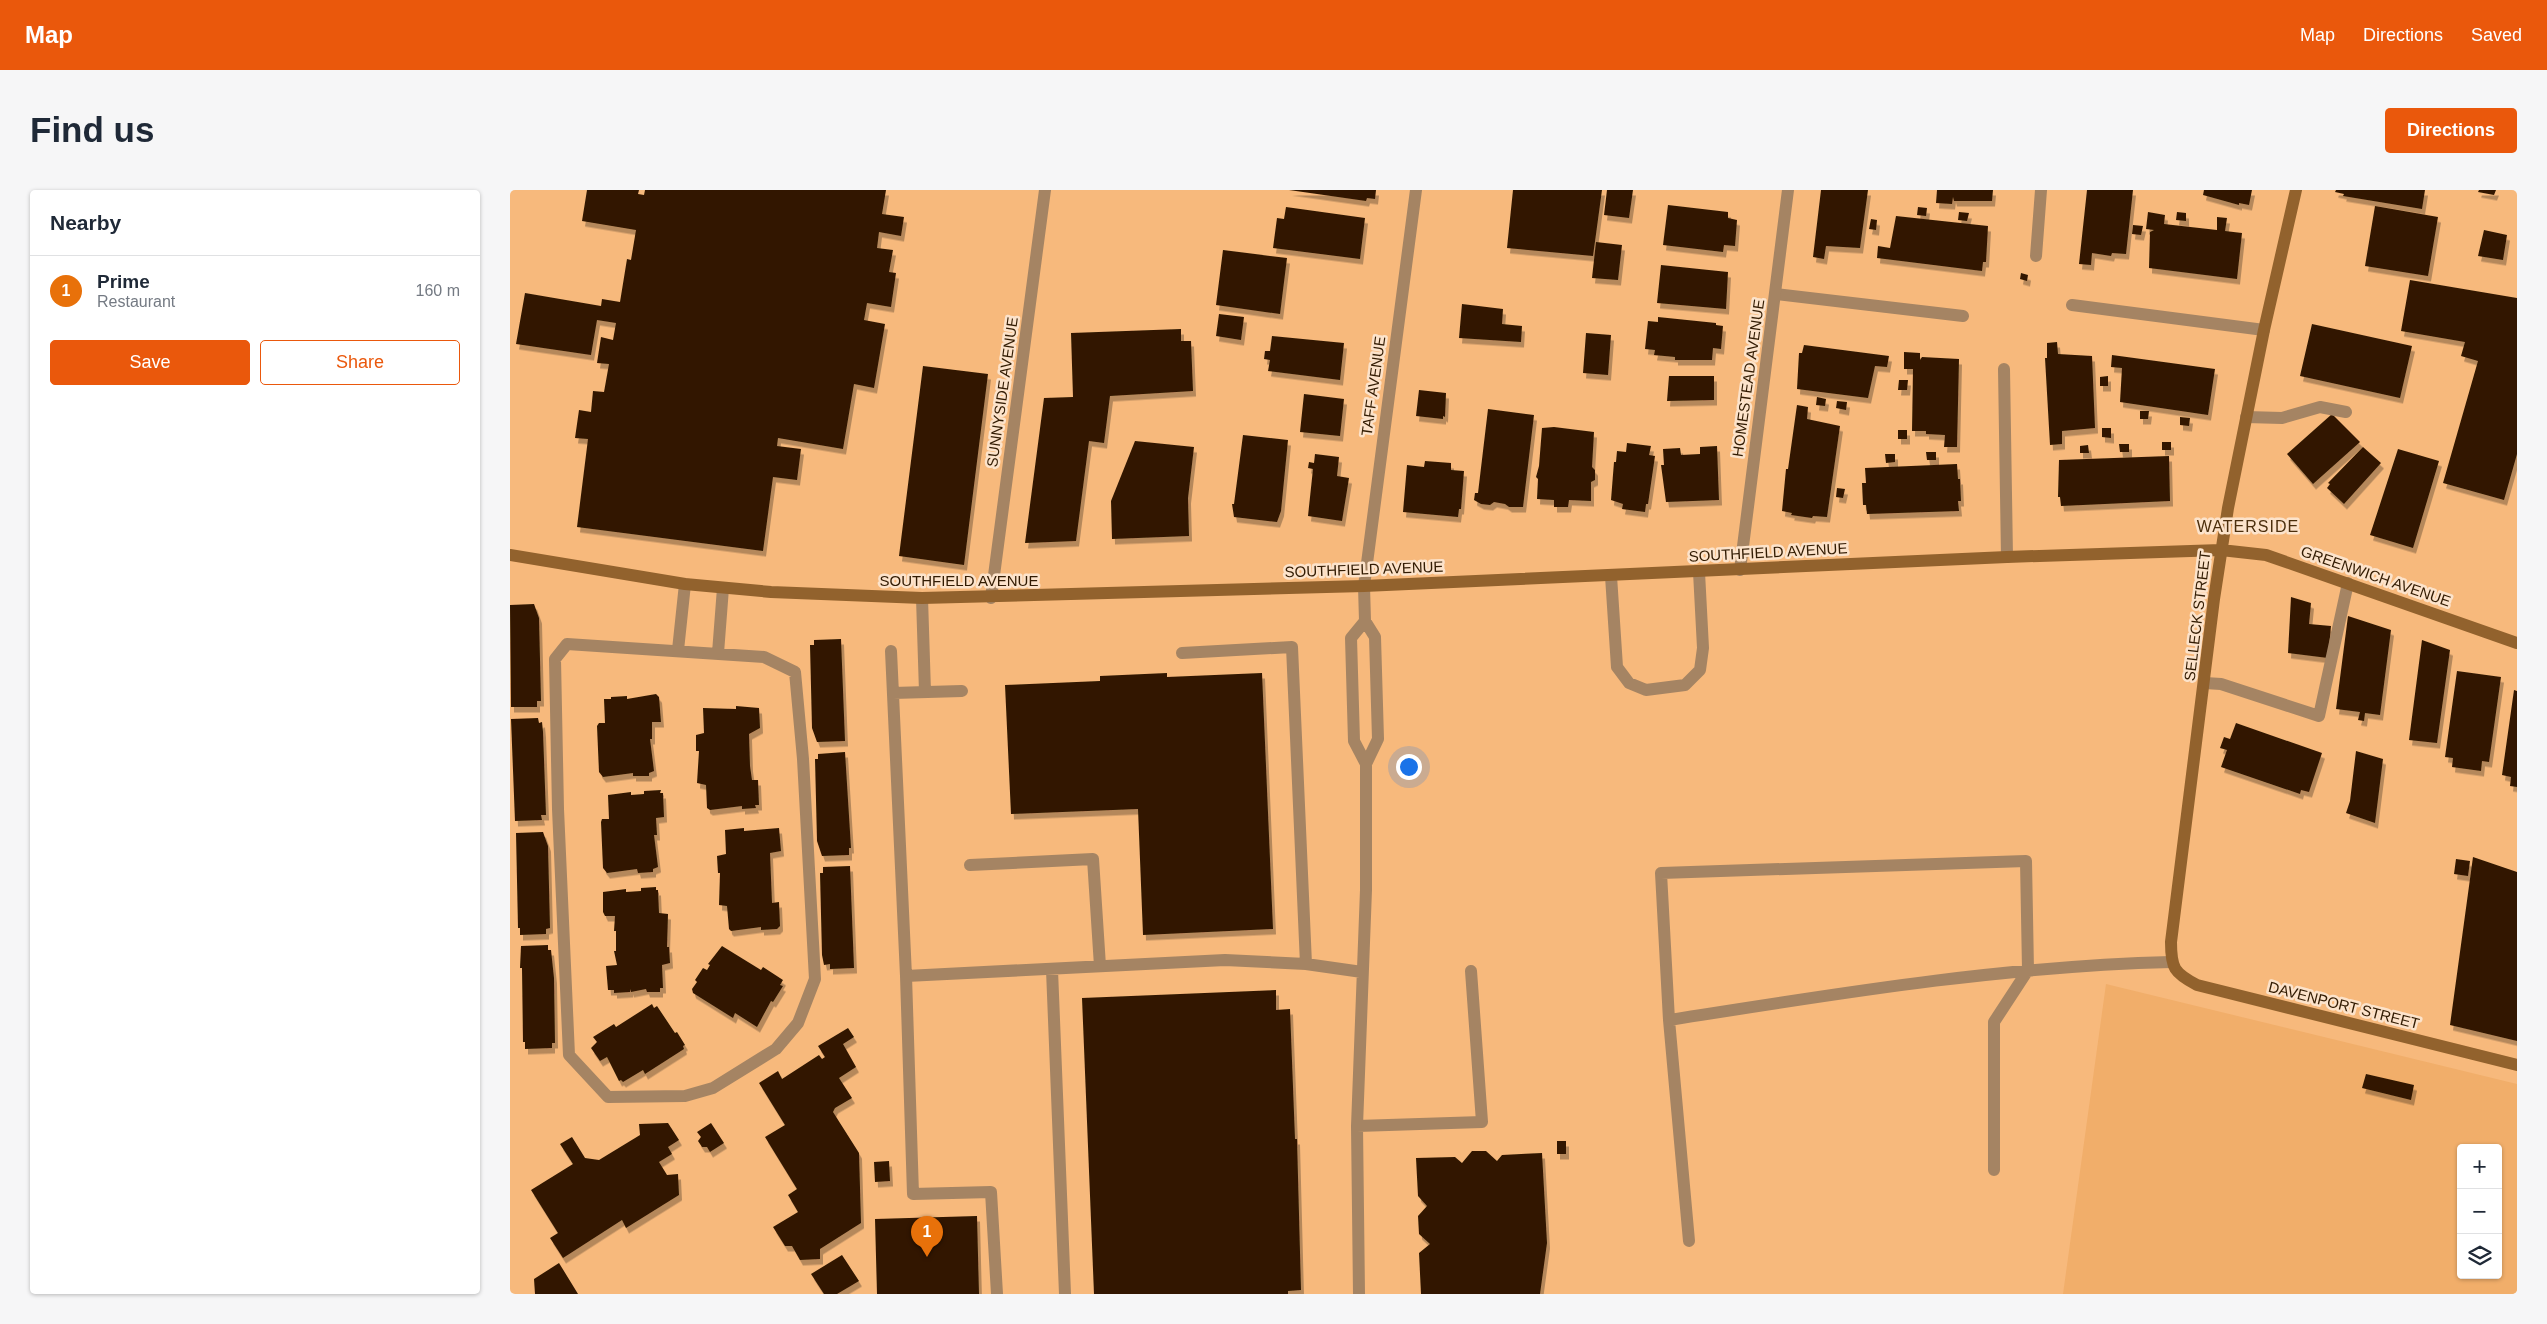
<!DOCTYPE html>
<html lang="en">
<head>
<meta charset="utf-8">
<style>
  :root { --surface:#fff; --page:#f6f6f7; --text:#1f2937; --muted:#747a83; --line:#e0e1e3; --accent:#ea580c }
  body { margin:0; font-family:Arial,sans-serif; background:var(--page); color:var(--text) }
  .controls { position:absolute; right:15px; bottom:15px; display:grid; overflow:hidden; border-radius:5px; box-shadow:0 1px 4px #0004 }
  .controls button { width:45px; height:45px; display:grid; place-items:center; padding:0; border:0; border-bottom:1px solid var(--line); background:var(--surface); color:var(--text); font:25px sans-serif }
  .you { position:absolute; left:898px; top:576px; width:18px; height:18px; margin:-12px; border:4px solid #fff; border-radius:50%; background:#1a73e8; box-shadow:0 0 0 8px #1a73e833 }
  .badge { display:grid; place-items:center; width:32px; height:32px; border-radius:50%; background:var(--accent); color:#fff; font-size:16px; font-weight:700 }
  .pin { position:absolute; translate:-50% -41px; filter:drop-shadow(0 1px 2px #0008) }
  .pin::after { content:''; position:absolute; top:26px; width:18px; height:15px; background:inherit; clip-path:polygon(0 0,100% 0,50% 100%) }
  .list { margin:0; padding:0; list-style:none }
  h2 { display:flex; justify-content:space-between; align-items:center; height:65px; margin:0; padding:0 20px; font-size:21px }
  h2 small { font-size:16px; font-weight:400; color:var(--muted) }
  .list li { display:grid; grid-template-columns:32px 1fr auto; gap:15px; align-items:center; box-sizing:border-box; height:70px; padding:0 20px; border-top:1px solid var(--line) }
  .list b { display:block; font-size:19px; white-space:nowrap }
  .list p { margin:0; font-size:16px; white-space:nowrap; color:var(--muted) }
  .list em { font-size:16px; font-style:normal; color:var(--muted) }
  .actions { display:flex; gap:10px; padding:15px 20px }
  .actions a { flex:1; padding:11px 0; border:1px solid var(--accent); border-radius:5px; text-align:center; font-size:18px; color:var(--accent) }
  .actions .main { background:var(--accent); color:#fff }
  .icon { flex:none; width:28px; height:28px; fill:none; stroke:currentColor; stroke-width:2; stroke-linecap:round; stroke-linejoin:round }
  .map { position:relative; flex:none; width:2007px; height:1104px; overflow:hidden; border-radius:5px }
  header { display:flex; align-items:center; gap:30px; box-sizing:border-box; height:70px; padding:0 25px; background:var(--accent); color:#fff }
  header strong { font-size:24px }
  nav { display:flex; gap:28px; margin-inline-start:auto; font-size:18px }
  .intro { display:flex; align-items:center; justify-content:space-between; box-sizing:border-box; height:120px; padding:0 30px }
  h1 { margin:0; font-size:35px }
  .button { padding:12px 22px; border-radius:5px; background:var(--accent); color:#fff; font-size:18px; font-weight:700 }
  main { display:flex; gap:30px; padding:0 30px }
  aside { flex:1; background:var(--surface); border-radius:5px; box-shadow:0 1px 4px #0004 }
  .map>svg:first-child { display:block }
</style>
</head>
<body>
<header>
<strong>Map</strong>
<nav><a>Map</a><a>Directions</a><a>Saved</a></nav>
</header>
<div class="intro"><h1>Find us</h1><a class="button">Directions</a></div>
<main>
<aside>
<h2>Nearby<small></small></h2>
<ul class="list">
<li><span class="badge" style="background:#e8710a">1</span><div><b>Prime</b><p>Restaurant</p></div><em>160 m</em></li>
</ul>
<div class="actions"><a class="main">Save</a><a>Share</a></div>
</aside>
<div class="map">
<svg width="2007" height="1104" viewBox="0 0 2007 1104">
  <defs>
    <filter id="shadow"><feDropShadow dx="3" dy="5.5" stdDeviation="0" flood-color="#0004"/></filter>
  </defs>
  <rect width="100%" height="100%" fill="#f7b97c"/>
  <path fill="#f1ae6a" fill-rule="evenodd" d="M 1596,794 L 2007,894 L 2007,1104 L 1553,1104 ZM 1951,958 L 1988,958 L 1988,1085 L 1951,1085 Z"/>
  <path fill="#301900" filter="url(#shadow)" d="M 77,0 L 129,0 L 128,4 L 134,5 L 135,0 L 376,0 L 372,24 L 394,27 L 391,46 L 369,42 L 367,58 L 383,60 L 379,82 L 386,83 L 381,117 L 357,113 L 354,130 L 375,134 L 364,198 L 344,194 L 333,259 L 268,248 L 267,256 L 291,259 L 287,290 L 263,287 L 253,361 L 67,337 L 78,249 L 65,248 L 69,220 L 81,222 L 83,201 L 94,202 L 99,174 L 87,173 L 91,147 L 103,150 L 106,133 L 87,130 L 81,165 L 6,154 L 15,103 L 91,116 L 92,109 L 110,112 L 117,69 L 121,70 L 126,40 L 72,31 Z
    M 779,0 L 866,0 L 865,9 L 857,8 L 856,11 Z
    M 1003,0 L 1092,0 L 1083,66 L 997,58 Z
    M 1097,0 L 1123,0 L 1119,28 L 1094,25 Z
    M 1311,0 L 1358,0 L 1350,58 L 1316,56 L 1314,69 L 1303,67 Z
    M 1427,0 L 1483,0 L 1482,11 L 1444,11 L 1443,7 L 1442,14 L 1426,13 Z
    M 1577,0 L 1623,0 L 1616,64 L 1602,63 L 1601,66 L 1582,63 L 1581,75 L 1569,74 Z
    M 1694,0 L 1742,0 L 1739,15 L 1729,13 L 1729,15 L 1693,5 Z
    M 1826,0 L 1915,0 L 1912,19 L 1833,6 L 1834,4 L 1825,2 Z
    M 1969,0 L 1986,0 L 1984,5 L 1968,2 Z
    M 1158,15 L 1218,22 L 1218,28 L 1227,30 L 1225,56 L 1214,55 L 1213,62 L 1153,55 Z
    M 1865,16 L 1928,27 L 1918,86 L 1855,76 Z
    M 776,17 L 855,28 L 850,69 L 763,58 L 767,28 L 774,29 Z
    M 1408,17 L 1417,18 L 1416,26 L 1407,25 Z
    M 1449,22 L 1459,23 L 1457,31 L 1448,30 Z
    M 1638,22 L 1655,25 L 1654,34 L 1707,40 L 1707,27 L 1717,28 L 1715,41 L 1732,43 L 1727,89 L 1639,78 L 1640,42 L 1644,40 L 1636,39 Z
    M 1667,22 L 1676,23 L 1676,31 L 1666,30 Z
    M 1386,26 L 1478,36 L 1476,72 L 1473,72 L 1472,81 L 1367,68 L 1368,56 L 1380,58 Z
    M 1361,29 L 1367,30 L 1366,40 L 1359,39 Z
    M 1623,35 L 1633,36 L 1631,45 L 1622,44 Z
    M 1974,40 L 1997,45 L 1993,70 L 1968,66 Z
    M 1086,52 L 1112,55 L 1108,90 L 1082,88 Z
    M 713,60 L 777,68 L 770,124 L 706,115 Z
    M 1151,75 L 1218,82 L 1216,119 L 1147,113 Z
    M 1511,83 L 1518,85 L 1517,91 L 1510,89 Z
    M 1900,90 L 2007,108 L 2007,264 L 1994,310 L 1933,293 L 1968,171 L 1951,166 L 1955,152 L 1891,141 Z
    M 952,114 L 993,119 L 992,134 L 1012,136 L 1011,152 L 949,148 Z
    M 709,124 L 734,127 L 731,150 L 706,146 Z
    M 1148,127 L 1206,133 L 1206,135 L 1213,136 L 1211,159 L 1203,158 L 1202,170 L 1165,170 L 1165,167 L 1144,165 L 1145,160 L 1135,159 L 1138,131 L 1148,132 Z
    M 1802,134 L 1902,156 L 1890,208 L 1790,186 Z
    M 671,139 L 671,151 L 681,151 L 683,201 L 600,206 L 594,253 L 579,251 L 566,351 L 515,353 L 534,208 L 563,207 L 561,143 Z
    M 1076,143 L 1101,145 L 1098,185 L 1073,183 Z
    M 762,146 L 834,153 L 830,190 L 758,181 L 760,170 L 754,169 L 755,161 L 760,161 Z
    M 1547,152 L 1548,164 L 1582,166 L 1585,238 L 1552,241 L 1552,254 L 1540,255 L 1535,168 L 1537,168 L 1537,153 Z
    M 1294,155 L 1379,166 L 1377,177 L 1365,176 L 1358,208 L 1287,199 L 1289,163 L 1292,163 Z
    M 1394,162 L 1410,163 L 1410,170 L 1412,167 L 1449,169 L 1447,257 L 1434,257 L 1435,245 L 1416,244 L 1416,241 L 1402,241 L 1403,179 L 1394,179 Z
    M 1602,165 L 1705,179 L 1698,225 L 1610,212 L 1612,178 L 1601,177 Z
    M 413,176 L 478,184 L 454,375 L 389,366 Z
    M 1159,186 L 1204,186 L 1204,210 L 1157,211 Z
    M 1598,186 L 1598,196 L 1590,196 L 1590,187 Z
    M 1389,190 L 1398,190 L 1397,200 L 1388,200 Z
    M 909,200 L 936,203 L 935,227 L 933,226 L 933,229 L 906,226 Z
    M 794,204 L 834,209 L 830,246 L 790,242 Z
    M 1307,207 L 1316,209 L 1315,216 L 1306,215 Z
    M 1327,211 L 1337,212 L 1336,220 L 1326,218 Z
    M 1287,215 L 1298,217 L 1297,229 L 1330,236 L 1317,327 L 1303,326 L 1302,328 L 1281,325 L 1282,323 L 1272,321 L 1276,279 L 1278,279 Z
    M 978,219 L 1024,225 L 1013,317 L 999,317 L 995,314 L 984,312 L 980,315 L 971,314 L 964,310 L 965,303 L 968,303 Z
    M 1630,221 L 1639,221 L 1638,229 L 1630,229 Z
    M 1822,224 L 1850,252 L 1803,294 L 1777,264 Z
    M 1670,227 L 1680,228 L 1679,236 L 1670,235 Z
    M 1044,237 L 1084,242 L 1082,277 L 1085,280 L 1085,290 L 1081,292 L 1081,311 L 1059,310 L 1058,317 L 1044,317 L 1044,310 L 1027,309 L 1028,289 L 1026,287 L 1029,276 L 1032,238 Z
    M 1592,238 L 1601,238 L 1601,248 L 1592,247 Z
    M 1388,240 L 1397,240 L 1397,249 L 1388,249 Z
    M 733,245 L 778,250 L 771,321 L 767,332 L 724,327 L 722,314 L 724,314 Z
    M 625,251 L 684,257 L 678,308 L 679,346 L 602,349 L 601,311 Z
    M 1652,252 L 1661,252 L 1661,260 L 1652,260 Z
    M 1117,253 L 1141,256 L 1139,265 L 1145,266 L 1138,314 L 1136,314 L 1135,322 L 1112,319 L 1113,314 L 1101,310 L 1104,272 L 1106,272 L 1107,261 L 1116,262 Z
    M 1609,254 L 1619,254 L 1619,262 L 1610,262 Z
    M 1578,255 L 1579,263 L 1570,263 L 1570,256 Z
    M 1207,256 L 1209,310 L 1156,312 L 1151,275 L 1154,275 L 1153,259 L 1170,258 L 1171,265 L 1190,264 L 1190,257 Z
    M 1853,257 L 1871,273 L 1834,314 L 1817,298 L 1820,294 L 1818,293 Z
    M 1888,259 L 1929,271 L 1903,358 L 1860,345 Z
    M 1416,262 L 1426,262 L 1426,270 L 1417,270 Z
    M 805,264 L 829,267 L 827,286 L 839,288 L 832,331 L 798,326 L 803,279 L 798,278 L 799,272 L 804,273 Z
    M 1375,264 L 1385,264 L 1385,272 L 1376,273 Z
    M 1659,266 L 1660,311 L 1551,316 L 1550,307 L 1548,307 L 1549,270 Z
    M 915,271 L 941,273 L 941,280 L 954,281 L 951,319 L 949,319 L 948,327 L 893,322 L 897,275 L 914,277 Z
    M 1447,274 L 1448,289 L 1450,289 L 1451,311 L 1448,311 L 1449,321 L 1357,324 L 1356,315 L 1353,315 L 1352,293 L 1356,293 L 1355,278 Z
    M 1327,298 L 1335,299 L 1333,308 L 1326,307 Z
    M 1781,407 L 1801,413 L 1799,434 L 1821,436 L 1818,468 L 1778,463 Z
    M 24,414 L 29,428 L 31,511 L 27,511 L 27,517 L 1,517 L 0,415 Z
    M 1838,426 L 1881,440 L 1870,525 L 1855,523 L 1854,531 L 1848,530 L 1850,522 L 1826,519 Z
    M 331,449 L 335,551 L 307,552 L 302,538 L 300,455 L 304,455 L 304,450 Z
    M 1912,450 L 1940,460 L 1927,553 L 1899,550 Z
    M 1947,481 L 1991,487 L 1979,572 L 1972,571 L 1971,581 L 1942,577 L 1943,568 L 1935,567 Z
    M 657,483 L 657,487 L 752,483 L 763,739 L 633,745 L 628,619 L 501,624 L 495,495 L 590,491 L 590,486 Z
    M 2004,500 L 2007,501 L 2007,597 L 2000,596 L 2001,587 L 1992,585 Z
    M 146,504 L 149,507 L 151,532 L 142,532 L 142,549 L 140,549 L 144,581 L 139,583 L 139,586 L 123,586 L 123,583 L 93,587 L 89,582 L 87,536 L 89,533 L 95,533 L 94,509 L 101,509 L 101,507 L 117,506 L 117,509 Z
    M 226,516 L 249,518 L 250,538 L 239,544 L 240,576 L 242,590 L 248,590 L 249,615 L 245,615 L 246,618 L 232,619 L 232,616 L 200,620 L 197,618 L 196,595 L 187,593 L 189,561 L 186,561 L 186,545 L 194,543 L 193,518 L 226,519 Z
    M 28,528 L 29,533 L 32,532 L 33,542 L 36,625 L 31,625 L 32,630 L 5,631 L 1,529 Z
    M 1726,533 L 1812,563 L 1799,602 L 1791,600 L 1790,604 L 1711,577 L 1717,560 L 1710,558 L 1714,547 L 1720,549 Z
    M 1846,561 L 1873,569 L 1865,633 L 1836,623 L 1840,611 Z
    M 335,562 L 341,658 L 339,658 L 339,665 L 312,666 L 307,651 L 305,569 L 308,569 L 308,564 Z
    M 151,600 L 150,603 L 153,603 L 154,627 L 146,628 L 147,645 L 144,645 L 148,677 L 143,679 L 143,682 L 128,683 L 127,679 L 97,683 L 93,678 L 91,632 L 92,629 L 99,629 L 98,605 L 121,602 L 121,605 L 134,604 L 134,601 Z
    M 234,638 L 234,641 L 269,638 L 271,661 L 260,663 L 262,713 L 269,712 L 270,736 L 267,739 L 251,740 L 251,737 L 221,741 L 219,739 L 217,716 L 209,715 L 210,683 L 208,683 L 207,666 L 216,664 L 215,640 Z
    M 33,642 L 38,656 L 40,738 L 36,739 L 36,744 L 10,745 L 10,738 L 8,738 L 6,643 Z
    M 1963,667 L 2007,682 L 2007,851 L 1940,835 Z
    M 1946,669 L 1960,671 L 1958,686 L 1944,684 Z
    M 340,676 L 344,778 L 320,779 L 320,774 L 314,775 L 312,765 L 310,683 L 313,683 L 313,677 Z
    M 146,697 L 146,700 L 148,700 L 149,723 L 158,724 L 157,757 L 159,757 L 160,773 L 152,775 L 153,798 L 150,798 L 150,802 L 137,802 L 136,799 L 121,802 L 120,799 L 120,802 L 104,803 L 104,800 L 98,800 L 96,776 L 107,775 L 104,761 L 106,761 L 106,741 L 104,741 L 105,726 L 95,726 L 93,722 L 93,702 L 116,699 L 116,702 L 131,701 L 131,698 Z
    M 38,755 L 38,760 L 41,760 L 44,788 L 45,853 L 42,853 L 42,858 L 15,859 L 15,852 L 13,852 L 12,778 L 10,778 L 11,756 Z
    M 212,756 L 251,780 L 253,777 L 273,790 L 270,795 L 273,796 L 263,812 L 261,811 L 247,837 L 225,823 L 223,828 L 183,803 L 182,799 L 187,792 L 185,790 L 193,778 L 197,780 L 200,775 L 198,774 Z
    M 766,800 L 766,820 L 780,819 L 785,949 L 787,949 L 791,1100 L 778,1101 L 778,1104 L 584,1104 L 572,808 Z
    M 142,814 L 144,818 L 147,816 L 165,843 L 167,842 L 175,855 L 173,856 L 174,859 L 135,884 L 133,880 L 113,892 L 111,890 L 109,891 L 97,867 L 90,871 L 81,858 L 87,852 L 83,847 L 104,834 L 106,837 Z
    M 338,838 L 344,847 L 333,854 L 346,877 L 329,888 L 342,908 L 325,918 L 323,922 L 349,963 L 351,1033 L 310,1059 L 310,1069 L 290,1070 L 282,1056 L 275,1056 L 263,1037 L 288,1022 L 278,1005 L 287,999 L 255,947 L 275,935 L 249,893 L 268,881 L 272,889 L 309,865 L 312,869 L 315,867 L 308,856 Z
    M 1856,884 L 1904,895 L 1901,910 L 1852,898 Z
    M 158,933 L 169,950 L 158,957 L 162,964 L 149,972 L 157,985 L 168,984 L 169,1005 L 116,1038 L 112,1030 L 53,1068 L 40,1048 L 48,1043 L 21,1000 L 63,974 L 50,954 L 62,947 L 75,968 L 89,970 L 130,945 L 129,934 Z
    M 201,933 L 214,953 L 200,962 L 197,957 L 192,957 L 188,951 L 191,947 L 187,942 Z
    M 1047,951 L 1056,951 L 1056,964 L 1047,964 Z
    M 962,961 L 976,961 L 987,971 L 992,965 L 1032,963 L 1037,1053 L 1030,1104 L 911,1104 L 909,1063 L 920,1054 L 909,1044 L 908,1026 L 917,1016 L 908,1006 L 906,968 L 945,967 L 952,973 Z
    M 379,971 L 380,991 L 365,992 L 364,972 Z
    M 467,1026 L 469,1104 L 367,1104 L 365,1029 Z
    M 332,1065 L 349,1091 L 327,1104 L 314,1104 L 301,1084 Z
    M 49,1073 L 68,1104 L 25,1104 L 24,1089 Z"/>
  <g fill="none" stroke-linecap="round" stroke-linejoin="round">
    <path stroke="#a58463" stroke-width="12" d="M 1526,66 L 1531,0
      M 1266,104 L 1453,126
      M 1562,115 L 1754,140
      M 1494,179 L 1497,367
      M 1736,227 L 1772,228 L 1810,217 L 1836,222
      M 1101,386 L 1107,477 L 1119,493 L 1136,500 L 1175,495 L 1190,480 L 1193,458 L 1189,382
      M 854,396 L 855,431
      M 412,408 L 415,502
      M 57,454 L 254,467 L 285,482 L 293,569 L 305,789 L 288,833 L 266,859 L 203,898 L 175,906 L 98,907 L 59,865 L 48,619 L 45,469 Z
      M 168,460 L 175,394
      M 381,461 L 396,786 L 403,1004 L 481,1002 L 487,1104
      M 208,463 L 213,398
      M 672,463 L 782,457 L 796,774
      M 1695,493 L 1711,494 L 1809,526 L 1838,393
      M 383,503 L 452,501
      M 460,675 L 583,669 L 590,776
      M 542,780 L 555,1104
      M 396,786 L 715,770 L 796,774 L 852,782
      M 1159,830 L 1151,683 L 1516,671 L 1518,780 L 1484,832 L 1484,980
      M 847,936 L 972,932 L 961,781
      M 1179,1051 L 1159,830 C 1325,804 1493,776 1661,772
      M 849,1104 L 847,936 L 856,700 L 856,574 L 868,549 L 865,447 L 855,431 L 841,448 L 844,551 L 856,574"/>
    <path stroke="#a58463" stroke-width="12" d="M 1230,380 L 1278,0
      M 854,396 L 906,0
      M 481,408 L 535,0"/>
    <path stroke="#92622d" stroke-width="12" d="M 1786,0 L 1754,140 L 1718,318 L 1704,409 L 1661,752 C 1661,778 1664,783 1687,795 L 2007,875
      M 0,365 L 175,394 L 261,402 L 412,408 L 854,396 L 1497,367 L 1711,360 L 1756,365 L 2007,453"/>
  </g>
  <g text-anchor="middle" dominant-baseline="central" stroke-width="5" stroke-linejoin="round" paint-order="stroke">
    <g font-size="15" fill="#321b02" stroke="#fce3cb">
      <text transform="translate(1238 188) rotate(-82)">HOMESTEAD AVENUE</text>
      <text transform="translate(863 196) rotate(-82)">TAFF AVENUE</text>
      <text transform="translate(492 202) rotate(-82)">SUNNYSIDE AVENUE</text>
      <text transform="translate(1258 362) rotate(-3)">SOUTHFIELD AVENUE</text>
      <text transform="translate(854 379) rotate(-2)">SOUTHFIELD AVENUE</text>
      <text transform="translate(1866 386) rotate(19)">GREENWICH AVENUE</text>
      <text x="449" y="390">SOUTHFIELD AVENUE</text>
      <text transform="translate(1687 426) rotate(-83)">SELLECK STREET</text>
      <text transform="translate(1834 815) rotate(14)">DAVENPORT STREET</text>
    </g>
    <g font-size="16" letter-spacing="1" fill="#4b2e0c" stroke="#fce3cb">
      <text x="1738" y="336">WATERSIDE</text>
    </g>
  </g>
</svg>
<div class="controls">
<button>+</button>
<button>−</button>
<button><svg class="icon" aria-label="layers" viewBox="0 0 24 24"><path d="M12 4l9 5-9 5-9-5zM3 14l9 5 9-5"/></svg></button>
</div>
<div class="you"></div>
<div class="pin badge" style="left:417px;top:1067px;background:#e8710a">1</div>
</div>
</main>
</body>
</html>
